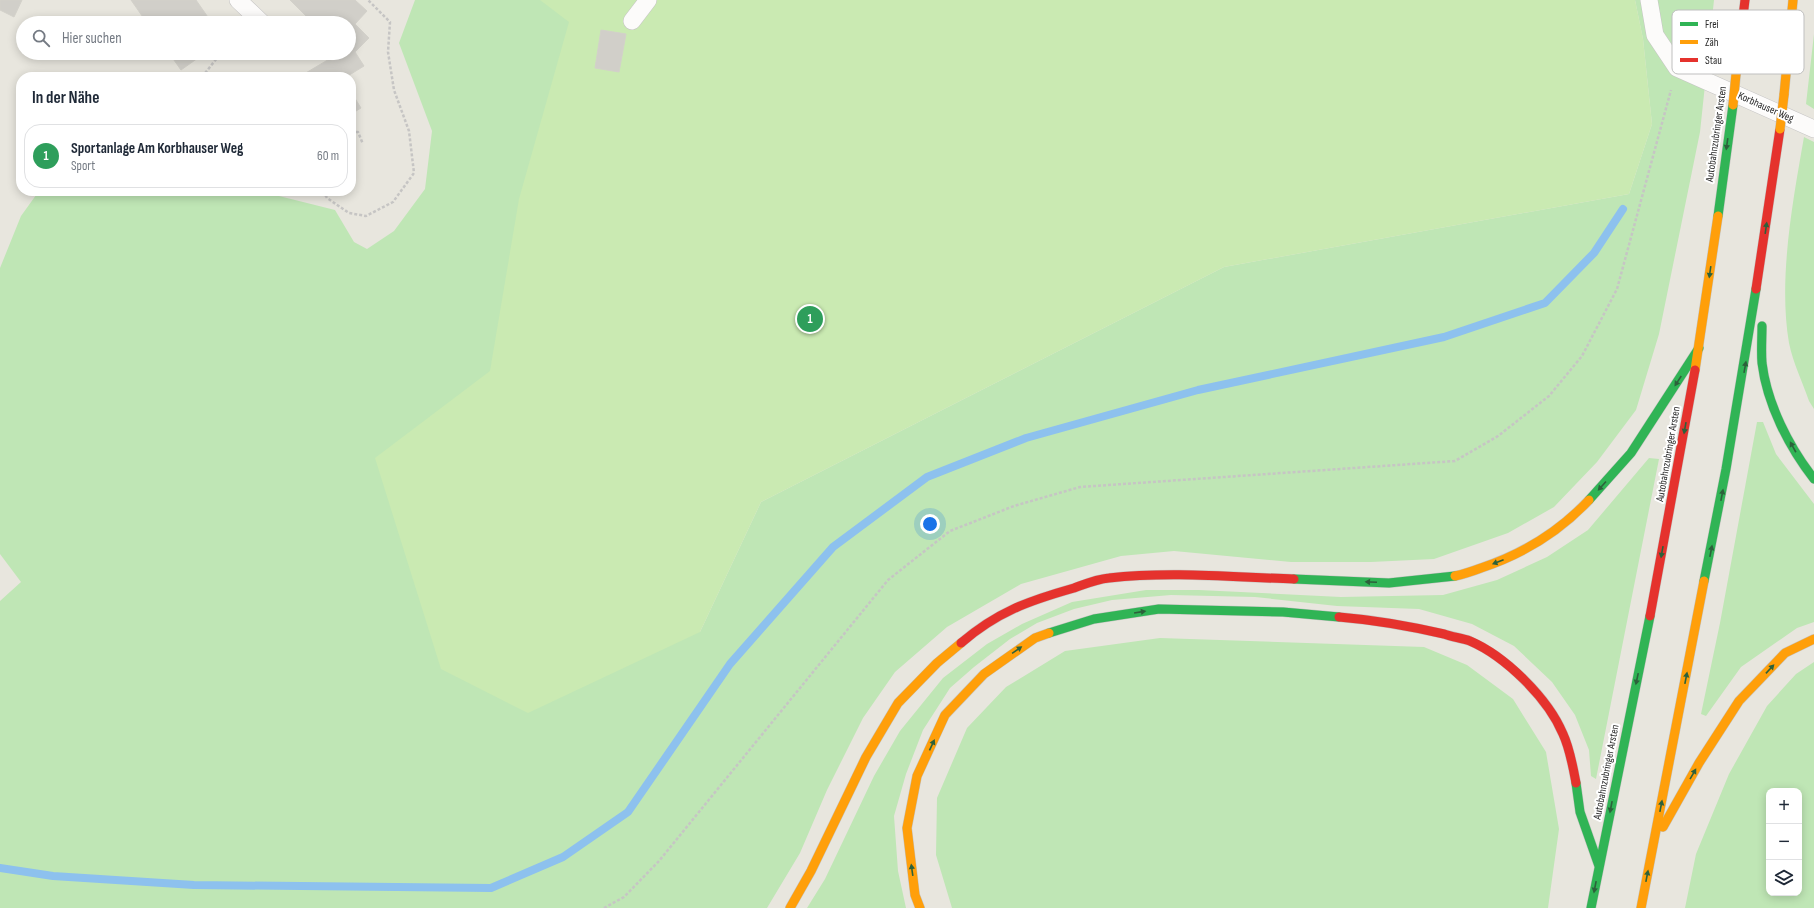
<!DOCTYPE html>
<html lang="de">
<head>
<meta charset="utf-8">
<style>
  :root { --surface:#fff; --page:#f2f2f3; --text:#1f2937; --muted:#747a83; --line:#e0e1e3; --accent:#7c3aed }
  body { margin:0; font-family:"Sofia Sans Condensed",sans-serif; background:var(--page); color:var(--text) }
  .controls { position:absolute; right:12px; bottom:12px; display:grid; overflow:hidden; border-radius:8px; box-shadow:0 2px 10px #0003 }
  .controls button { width:36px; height:36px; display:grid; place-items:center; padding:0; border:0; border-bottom:1px solid var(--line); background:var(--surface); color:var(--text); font:20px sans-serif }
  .you { position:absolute; left:930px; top:524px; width:14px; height:14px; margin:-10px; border:3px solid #fff; border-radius:50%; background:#1a73e8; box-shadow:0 0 0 6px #1a73e833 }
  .badge { display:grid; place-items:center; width:26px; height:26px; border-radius:50%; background:var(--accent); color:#fff; font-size:13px; font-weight:700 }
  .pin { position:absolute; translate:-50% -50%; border:2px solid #fff; box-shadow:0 1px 4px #0006 }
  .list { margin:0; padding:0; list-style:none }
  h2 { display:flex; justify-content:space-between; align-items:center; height:52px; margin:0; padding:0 16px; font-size:17px }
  h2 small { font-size:13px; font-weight:400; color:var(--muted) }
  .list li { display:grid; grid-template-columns:26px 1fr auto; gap:12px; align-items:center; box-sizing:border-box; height:64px; margin:0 8px 8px; padding:0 8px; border:1px solid var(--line); border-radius:16px }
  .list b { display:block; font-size:15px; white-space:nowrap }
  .list p { margin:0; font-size:13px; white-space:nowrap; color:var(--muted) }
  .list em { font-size:13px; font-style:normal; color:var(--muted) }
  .icon { flex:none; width:22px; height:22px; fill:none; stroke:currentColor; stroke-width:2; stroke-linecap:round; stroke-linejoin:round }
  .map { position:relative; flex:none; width:1814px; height:908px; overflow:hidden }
  .search { position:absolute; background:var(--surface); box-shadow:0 2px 10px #0003; left:16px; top:16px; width:340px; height:44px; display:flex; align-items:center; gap:10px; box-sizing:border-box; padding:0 14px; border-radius:22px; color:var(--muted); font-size:15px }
  .panel { position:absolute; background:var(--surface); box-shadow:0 2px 10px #0003; left:16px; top:72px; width:340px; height:124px; border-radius:16px }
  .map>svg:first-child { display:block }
</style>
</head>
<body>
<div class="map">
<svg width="1814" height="908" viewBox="0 0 1814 908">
  <rect width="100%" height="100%" fill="#e8e6de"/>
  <path fill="#bfe6b5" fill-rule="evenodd" d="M 415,0 L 600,0 L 700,632 L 761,502 L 1224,267 L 1629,194 L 1652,124 L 1643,39 L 1635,0 L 1714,0 L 1700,132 L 1659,334 L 1636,410 L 1597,462 L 1554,507 L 1508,533 L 1434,559 L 1371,562 L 1291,562 L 1174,551 L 1121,556 L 1021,584 L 947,627 L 895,672 L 863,718 L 827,790 L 800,853 L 767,908 L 0,908 L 0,601 L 21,582 L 0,554 L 0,268 L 21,216 L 39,191 L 259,191 L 335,210 L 354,242 L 367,249 L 394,231 L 425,189 L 432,131 L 399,43 Z
    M 1814,34 L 1814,109 L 1806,104 Z
    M 1804,137 L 1814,142 L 1814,409 L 1809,401 C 1803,383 1793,363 1789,343 C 1778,279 1793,200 1804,137 Z
    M 1757,422 L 1763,422 L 1776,454 L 1814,504 L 1814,622 L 1797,628 L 1741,667 L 1706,716 L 1701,714 L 1720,623 Z
    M 1649,458 L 1659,459 L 1596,779 L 1591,776 L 1589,750 L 1575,715 L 1552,682 L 1514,646 L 1472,624 L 1419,609 L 1337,606 L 1255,597 L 1171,595 L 1112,600 L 1074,609 L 1037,623 L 1010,639 L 974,667 L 950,688 L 923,730 L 906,774 L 894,816 L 898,871 L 906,908 L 807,908 L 825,879 L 874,776 L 900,731 L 943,678 L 987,644 L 1022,624 L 1072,602 L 1146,590 L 1199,590 L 1341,597 L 1443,595 L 1497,580 L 1547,557 L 1588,530 Z
    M 1160,638 L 1424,647 L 1467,665 L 1513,699 L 1546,752 L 1559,829 L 1548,908 L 952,908 L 936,855 L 937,798 L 967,728 L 1006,687 L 1065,651 Z
    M 1814,662 L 1814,908 L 1685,908 L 1696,854 L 1729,774 L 1767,706 L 1796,674 ZM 1769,791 L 1799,791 L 1799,893 L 1769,893 Z"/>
  <path fill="#caeab2" d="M 540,0 L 1635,0 L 1643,39 L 1652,124 L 1629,194 L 1224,267 L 761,502 L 700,632 L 528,713 L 441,669 L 375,458 L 490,371 L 519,199 L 569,22 Z"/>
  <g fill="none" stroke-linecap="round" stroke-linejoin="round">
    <path stroke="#8dc1ee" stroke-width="8" d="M 0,868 L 53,876 L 194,885 L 491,888 L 563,857 L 628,812 L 730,664 L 833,547 L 927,477 L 1026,438 L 1198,390 L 1444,337 L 1545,303 L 1594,253 L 1623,209"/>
  </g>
  <path fill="#d1cfc9" stroke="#d3d1ca" d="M 0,0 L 22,0 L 14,17 L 0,10 Z
    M 131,0 L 196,0 L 212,23 L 147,23 Z
    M 290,0 L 355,0 L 367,11 L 355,24 L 369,38 L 355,52 L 364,66 L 346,77 L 299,77 L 331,58 L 332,61 L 343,53 L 349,53 L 349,23 L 313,23 Z
    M 601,30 L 626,34 L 619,72 L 595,68 Z
    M 169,53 L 205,53 L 181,70 Z
    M 351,92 L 361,108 L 351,114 Z"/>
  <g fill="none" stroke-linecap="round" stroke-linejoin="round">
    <defs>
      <path id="lane" d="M 238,0 L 262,23
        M 1649,0 L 1655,35 L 1677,68 L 1814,129
        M 632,21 L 648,0"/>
      <path id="fast" d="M 1718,216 L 1733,105
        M 1762,326 C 1762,338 1761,351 1762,363 C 1767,404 1789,447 1814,479
        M 1589,500 L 1631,453 L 1699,348
        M 1294,579 L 1389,583 L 1455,576
        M 1704,581 L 1726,469 L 1756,289
        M 1049,633 L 1094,619 L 1159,609 L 1283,612 L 1339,617
        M 1576,783 L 1580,812 L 1599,866
        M 1591,908 L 1650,616"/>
      <path id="slow" d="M 1784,95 L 1793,0
        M 1695,370 L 1718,216
        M 1455,576 C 1464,574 1473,571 1481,568 C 1523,554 1559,532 1589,500
        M 1663,827 L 1699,763 L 1739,701 L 1785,653 L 1814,639
        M 790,908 L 811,871 L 866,757 L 898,703 L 937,663 L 961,643
        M 920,908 L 915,895 L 907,828 L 917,776 L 945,715 L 984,674 L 1035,638 L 1049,633
        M 1641,908 L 1704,581"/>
      <path id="jam" d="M 1736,74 L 1745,0
        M 1756,289 L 1780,129
        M 1650,616 L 1695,370
        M 1339,617 C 1375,620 1409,626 1444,634 C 1452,637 1462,638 1470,641 C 1505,656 1548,698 1563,734 C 1570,749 1573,767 1576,783
        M 961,643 C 997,612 1028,601 1074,588 C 1085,584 1097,579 1109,578 C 1170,571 1232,577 1294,579"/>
    </defs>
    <use href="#lane" stroke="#c5c4c4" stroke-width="18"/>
    <use href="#fast" stroke="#c4c3c0" stroke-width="10"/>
    <use href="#slow" stroke="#c4c3c0" stroke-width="10"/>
    <use href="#jam" stroke="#c4c3c0" stroke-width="10"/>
    <path stroke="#c6c5c4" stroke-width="2.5" stroke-dasharray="3 2" stroke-linecap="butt" d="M 202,77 L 221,53
      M 351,132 L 358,132 L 363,144
      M 323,191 L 327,198 L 349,213 L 366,216 L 393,202 L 414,173 L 409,131 L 394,90 L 388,52 L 390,22 L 368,0
      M 604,908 L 624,897 L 659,861 L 888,580 L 950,531 L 1014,506 L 1080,487 L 1455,461 L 1498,436 L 1549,396 L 1582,356 L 1617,289 L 1671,90"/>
    <use href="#lane" stroke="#fcfbfa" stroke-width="17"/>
    <use href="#fast" stroke="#30b455" stroke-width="9"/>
    <use href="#slow" stroke="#ff9f0a" stroke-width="9"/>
    <use href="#jam" stroke="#e5322d" stroke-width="9"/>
    <defs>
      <path id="slow-bridge" d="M 1733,105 L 1736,74
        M 1780,129 L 1784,95"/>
    </defs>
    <use href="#slow-bridge" stroke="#c4c3c0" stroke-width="10" stroke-linecap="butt"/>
    <use href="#slow-bridge" stroke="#ff9f0a" stroke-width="9"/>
  </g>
  <defs><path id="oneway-solid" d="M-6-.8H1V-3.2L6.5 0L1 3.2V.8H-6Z"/></defs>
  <g fill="#2c613b">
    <use href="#oneway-solid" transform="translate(1727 144) rotate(98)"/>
    <use href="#oneway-solid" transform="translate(1766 228) rotate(-82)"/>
    <use href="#oneway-solid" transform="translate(1710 272) rotate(98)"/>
    <use href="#oneway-solid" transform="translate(1745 367) rotate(-80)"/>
    <use href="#oneway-solid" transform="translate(1678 381) rotate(123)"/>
    <use href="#oneway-solid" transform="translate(1685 428) rotate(100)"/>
    <use href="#oneway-solid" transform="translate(1793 447) rotate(-119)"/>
    <use href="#oneway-solid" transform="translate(1602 486) rotate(132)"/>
    <use href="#oneway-solid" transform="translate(1722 495) rotate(-79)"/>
    <use href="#oneway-solid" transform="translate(1711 551) rotate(-79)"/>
    <use href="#oneway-solid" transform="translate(1662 552) rotate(100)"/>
    <use href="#oneway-solid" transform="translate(1498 562) rotate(159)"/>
    <use href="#oneway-solid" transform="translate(1371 582) rotate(-177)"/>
    <use href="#oneway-solid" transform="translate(1140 612) rotate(-9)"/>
    <use href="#oneway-solid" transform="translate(1017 650) rotate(-35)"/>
    <use href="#oneway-solid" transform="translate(1770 669) rotate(-47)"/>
    <use href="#oneway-solid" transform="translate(1686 678) rotate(-79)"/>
    <use href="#oneway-solid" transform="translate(1637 679) rotate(102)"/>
    <use href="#oneway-solid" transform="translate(932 745) rotate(-65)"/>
    <use href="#oneway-solid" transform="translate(1693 774) rotate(-60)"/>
    <use href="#oneway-solid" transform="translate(1661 806) rotate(-79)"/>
    <use href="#oneway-solid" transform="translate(1611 807) rotate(101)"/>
    <use href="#oneway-solid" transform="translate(912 870) rotate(-98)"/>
    <use href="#oneway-solid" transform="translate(1647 876) rotate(-79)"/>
    <use href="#oneway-solid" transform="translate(1595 887) rotate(101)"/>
  </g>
  <g text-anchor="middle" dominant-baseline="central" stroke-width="4" stroke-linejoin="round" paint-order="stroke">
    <g font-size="11" fill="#292929" stroke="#fff">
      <text transform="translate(1766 107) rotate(24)">Korbhauser Weg</text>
      <text transform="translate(1716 134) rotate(-82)">Autobahnzubringer Arsten</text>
      <text transform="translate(1668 454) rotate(-80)">Autobahnzubringer Arsten</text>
      <text transform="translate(1606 772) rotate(-79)">Autobahnzubringer Arsten</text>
    </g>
  </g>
  <rect x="1672" y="10" width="132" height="64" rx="6" fill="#fff" stroke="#bfbfbf" stroke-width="1"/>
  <rect x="1680" y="22" width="18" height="4" fill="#30b455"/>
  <rect x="1680" y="40" width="18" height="4" fill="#ff9f0a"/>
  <rect x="1680" y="58" width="18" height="4" fill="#e5322d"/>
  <g font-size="11" fill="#292929">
    <text x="1705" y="28">Frei</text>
    <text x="1705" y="46">Zäh</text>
    <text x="1705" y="64">Stau</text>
  </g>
</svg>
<div class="controls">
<button>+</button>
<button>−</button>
<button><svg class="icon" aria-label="layers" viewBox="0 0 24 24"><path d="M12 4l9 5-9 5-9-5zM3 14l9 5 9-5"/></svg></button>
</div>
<div class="you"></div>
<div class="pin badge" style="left:810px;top:319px;background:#2e9e5b">1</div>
<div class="search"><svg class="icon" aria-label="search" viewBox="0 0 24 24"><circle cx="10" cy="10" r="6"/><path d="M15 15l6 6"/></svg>Hier suchen</div>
<section class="panel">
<h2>In der Nähe<small></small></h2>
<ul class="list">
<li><span class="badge" style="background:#2e9e5b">1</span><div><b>Sportanlage Am Korbhauser Weg</b><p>Sport</p></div><em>60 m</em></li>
</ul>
</section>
</div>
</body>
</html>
